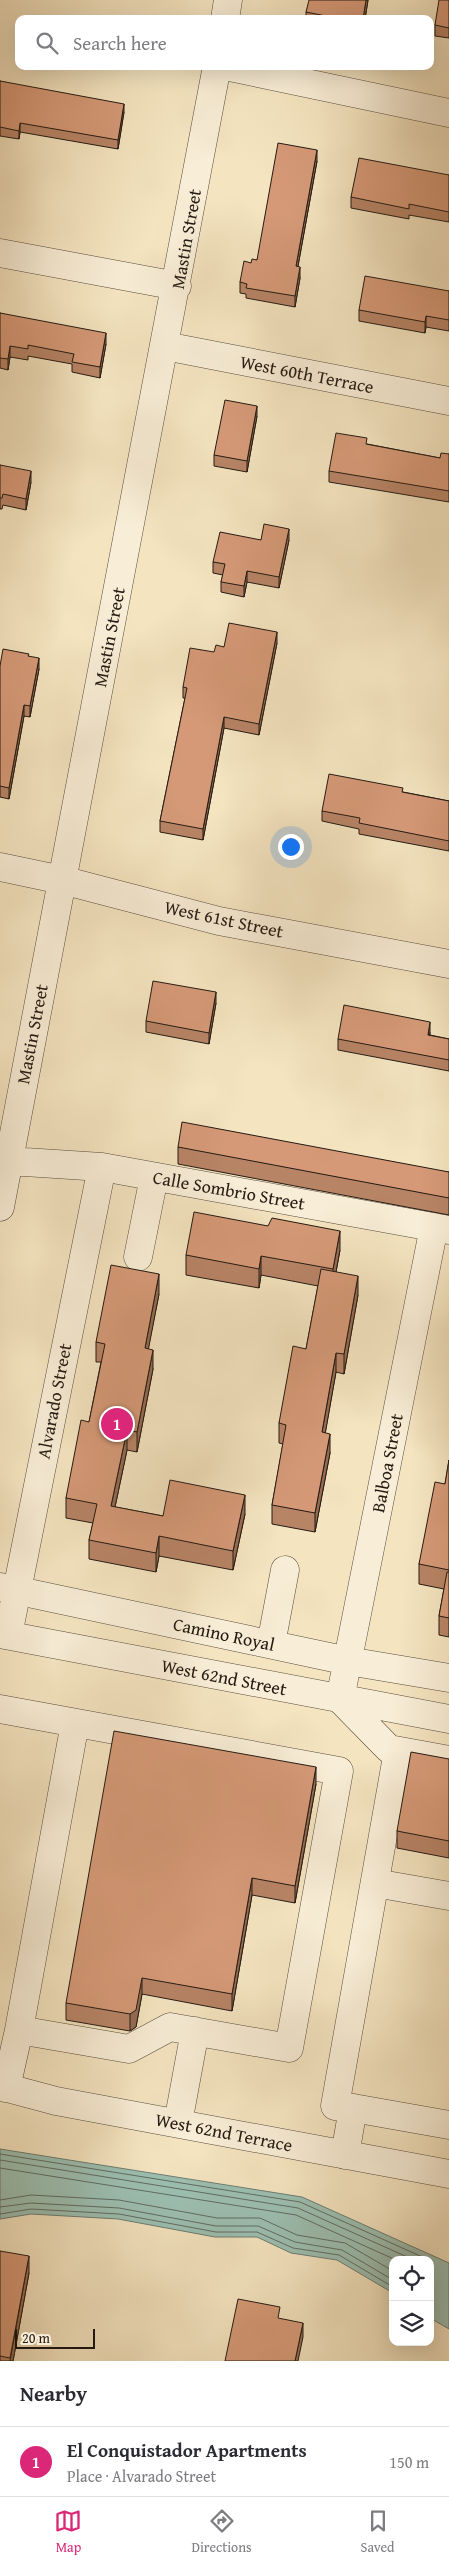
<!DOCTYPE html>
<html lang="en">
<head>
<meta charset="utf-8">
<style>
  :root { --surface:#fff; --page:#f2f2f3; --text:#2b2b33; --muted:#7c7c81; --line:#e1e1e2; --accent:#db2777 }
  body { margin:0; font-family:"Gentium Book Plus",serif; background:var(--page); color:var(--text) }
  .controls { position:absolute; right:15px; bottom:15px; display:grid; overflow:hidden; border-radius:10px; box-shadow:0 5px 20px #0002 }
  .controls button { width:45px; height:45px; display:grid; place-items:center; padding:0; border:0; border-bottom:1px solid var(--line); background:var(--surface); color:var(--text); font:25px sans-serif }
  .scale { position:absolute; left:15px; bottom:12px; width:80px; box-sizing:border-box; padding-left:5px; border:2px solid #241a12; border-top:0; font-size:14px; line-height:18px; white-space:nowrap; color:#241a12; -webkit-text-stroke:4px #f8edd6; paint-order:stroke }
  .you { position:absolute; left:290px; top:846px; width:18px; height:18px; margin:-12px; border:4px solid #fff; border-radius:50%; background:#1a73e8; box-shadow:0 0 0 8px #1a73e833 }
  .badge { display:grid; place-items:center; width:32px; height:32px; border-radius:50%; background:var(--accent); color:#fff; font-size:16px; font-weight:700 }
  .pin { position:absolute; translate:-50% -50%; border:2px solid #fff; box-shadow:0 1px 5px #0006 }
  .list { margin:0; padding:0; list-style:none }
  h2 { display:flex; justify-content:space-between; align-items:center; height:65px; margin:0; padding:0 20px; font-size:21px }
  h2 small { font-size:16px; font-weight:400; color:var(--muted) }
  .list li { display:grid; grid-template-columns:32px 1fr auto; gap:15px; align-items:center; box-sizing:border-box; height:70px; padding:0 20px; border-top:1px solid var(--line) }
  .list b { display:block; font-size:19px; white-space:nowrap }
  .list p { margin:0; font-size:16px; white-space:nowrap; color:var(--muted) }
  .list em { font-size:16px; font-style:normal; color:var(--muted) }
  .icon { flex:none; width:28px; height:28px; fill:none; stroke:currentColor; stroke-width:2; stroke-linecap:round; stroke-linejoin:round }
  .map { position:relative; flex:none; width:449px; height:2361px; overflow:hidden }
  .search { position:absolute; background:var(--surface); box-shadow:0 5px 20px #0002; left:15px; right:15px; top:15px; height:55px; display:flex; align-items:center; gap:12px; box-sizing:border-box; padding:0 18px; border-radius:10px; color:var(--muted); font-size:19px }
  .sheet { height:135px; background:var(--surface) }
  nav { display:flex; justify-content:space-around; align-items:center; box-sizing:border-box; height:70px; border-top:1px solid var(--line); background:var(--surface); font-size:14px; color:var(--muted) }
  nav a { display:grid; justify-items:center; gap:2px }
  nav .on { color:var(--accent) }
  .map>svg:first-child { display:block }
</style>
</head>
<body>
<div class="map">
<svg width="449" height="2361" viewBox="0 0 449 2361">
  <rect width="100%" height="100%" fill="#f4e4c0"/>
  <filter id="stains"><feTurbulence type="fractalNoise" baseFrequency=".004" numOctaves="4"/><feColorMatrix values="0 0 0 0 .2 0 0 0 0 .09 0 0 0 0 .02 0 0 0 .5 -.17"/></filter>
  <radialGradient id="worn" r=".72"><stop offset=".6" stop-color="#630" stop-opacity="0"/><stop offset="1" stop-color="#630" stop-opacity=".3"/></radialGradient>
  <path fill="#9cbfb1" stroke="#6c7d71" d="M 0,2149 L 302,2197 L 449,2263 L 449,2329 L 430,2318 L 430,2260 L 393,2260 L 393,2293 L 337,2260 L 291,2253 L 257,2237 L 215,2237 L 118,2219 L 31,2214 L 0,2219 Z"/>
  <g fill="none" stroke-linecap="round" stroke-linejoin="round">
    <path stroke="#606c62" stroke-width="1" d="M 0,2154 L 300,2202 L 429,2260
      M 0,2160 L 298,2208 L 414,2260
      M 0,2168 L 296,2215 L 396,2260
      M 0,2200 L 31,2195 L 119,2200 L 217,2218 L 260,2218 L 297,2235 L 345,2243 L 393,2271
      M 0,2207 L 31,2203 L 119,2208 L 216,2226 L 258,2226 L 295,2242 L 342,2250 L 393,2280
      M 0,2214 L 31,2209 L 119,2214 L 216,2232 L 257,2232 L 293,2248 L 339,2255 L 393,2287"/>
    <defs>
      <path id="minor" d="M 225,19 L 228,0
        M 225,66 L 449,113
        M 0,253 L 177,286
        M 165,346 L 449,401
        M 0,867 L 62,880 L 219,921 L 449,964
        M 9,1161 L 102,1167 L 449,1230
        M 0,1207 L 217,66
        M 434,1227 L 340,1699 L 389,1749 L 449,1760
        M 138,1257 L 154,1177
        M 0,1587 L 348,1661 L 449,1678
        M 0,1634 L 449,1719
        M 8,1635 L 102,1167
        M 271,1644 L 285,1570
        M 0,1709 L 339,1771 L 289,2048 L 170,2027 L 129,2049 L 19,2030 L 6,2088
        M 375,1883 L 449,1896
        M 19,2030 L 75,1723
        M 0,2086 L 56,2101 L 449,2174
        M 353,2108 L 335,2106 L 398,1751
        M 178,2123 L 195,2031
        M 345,2155 L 353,2108 L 449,2125"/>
    </defs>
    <use href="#minor" stroke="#584c3e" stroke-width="29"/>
    <use href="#minor" stroke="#f8edd6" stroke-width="28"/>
  </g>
  <path fill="#b78466" stroke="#241a12" d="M 368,0 L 365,19 L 306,19 L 306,12 Z
    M 449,0 L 449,38 L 435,36 L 435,25 Z
    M 0,81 L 124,112 L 118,149 L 20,132 L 19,139 L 0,136 Z
    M 317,161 L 298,266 L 300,278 L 295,307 L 246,298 L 246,294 L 240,293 L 240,282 L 251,263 L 257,260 Z
    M 449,175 L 449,222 L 409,215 L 409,219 L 351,208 L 351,197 Z
    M 449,291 L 449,331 L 426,327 L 425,333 L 359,321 L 359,310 Z
    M 0,313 L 106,344 L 100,378 L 72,372 L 72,364 L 28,356 L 28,360 L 10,357 L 8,370 L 0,368 Z
    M 257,416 L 247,472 L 214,466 L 214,455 Z
    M 367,444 L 440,458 L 449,454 L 449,502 L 329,482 L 329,471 Z
    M 0,465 L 31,482 L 26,510 L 3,505 L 2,509 L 0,509 Z
    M 261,540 L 289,540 L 279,588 L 247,582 L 244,597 L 221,592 L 221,582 L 223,575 L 213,573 L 213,562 Z
    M 277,643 L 259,735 L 224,728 L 203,840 L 160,832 L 160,821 L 185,698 L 183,698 L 183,687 L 214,652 L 224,647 Z
    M 29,656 L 39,669 L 30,717 L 24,716 L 9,799 L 0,797 L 0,666 Z
    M 403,792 L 449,801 L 449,851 L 359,834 L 359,829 L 322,821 L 322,811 Z
    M 216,1003 L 209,1044 L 146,1032 L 146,1021 Z
    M 430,1032 L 430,1035 L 449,1039 L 449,1071 L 338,1050 L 338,1039 Z
    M 178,1147 L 449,1172 L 449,1215 L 178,1164 Z
    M 340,1250 L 336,1272 L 358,1295 L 344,1374 L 336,1372 L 325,1433 L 330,1453 L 315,1532 L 272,1524 L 272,1505 L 283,1444 L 279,1443 L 279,1423 L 306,1349 L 318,1286 L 261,1275 L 259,1288 L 186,1275 L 186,1255 Z
    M 159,1294 L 148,1349 L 153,1369 L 137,1452 L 127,1450 L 115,1507 L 163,1516 L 245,1514 L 233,1570 L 159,1556 L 156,1572 L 89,1559 L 89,1540 L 93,1523 L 66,1518 L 66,1498 L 89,1422 L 101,1362 L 96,1362 L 96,1342 Z
    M 449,1460 L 449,1637 L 439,1635 L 439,1616 L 444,1589 L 419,1584 L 419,1564 L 445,1484 Z
    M 449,1759 L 449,1858 L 397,1848 L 397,1831 Z
    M 316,1784 L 295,1903 L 252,1895 L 232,2011 L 142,1994 L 136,2027 L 130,2031 L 66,2020 L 66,2003 Z
    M 0,2251 L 29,2273 L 13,2361 L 0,2361 Z"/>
  <path fill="#956b53" stroke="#241a12" d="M 366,0 L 368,0 L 365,19 L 363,19 Z
    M 124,104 L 124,112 L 118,149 L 118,140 Z
    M 20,123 L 20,132 L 19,139 L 19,131 Z
    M 317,150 L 317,161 L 296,277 L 296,266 Z
    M 300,267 L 300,278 L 295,307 L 295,296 Z
    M 426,316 L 426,327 L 425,333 L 425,322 Z
    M 106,333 L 106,344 L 100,378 L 100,367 Z
    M 10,346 L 10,357 L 8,370 L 8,359 Z
    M 257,406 L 257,416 L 247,472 L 247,461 Z
    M 31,471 L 31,482 L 26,510 L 26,499 Z
    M 289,529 L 289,540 L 279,588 L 279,577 Z
    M 247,571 L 247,582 L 244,597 L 244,586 Z
    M 277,632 L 277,643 L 259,735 L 259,724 Z
    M 39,658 L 39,669 L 30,717 L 30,706 Z
    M 24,705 L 24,716 L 9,799 L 9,788 Z
    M 224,717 L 224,728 L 203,840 L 203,829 Z
    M 216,992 L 216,1003 L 209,1044 L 209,1033 Z
    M 430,1022 L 430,1032 L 428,1046 L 428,1035 Z
    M 340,1231 L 340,1250 L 333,1288 L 333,1269 Z
    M 261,1256 L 261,1275 L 259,1288 L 259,1269 Z
    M 159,1274 L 159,1294 L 145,1367 L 145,1348 Z
    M 358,1276 L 358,1295 L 344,1374 L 344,1354 Z
    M 153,1350 L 153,1369 L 137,1452 L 137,1432 Z
    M 336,1353 L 336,1372 L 322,1452 L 322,1432 Z
    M 127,1430 L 127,1450 L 111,1526 L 111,1506 Z
    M 330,1434 L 330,1453 L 315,1532 L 315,1513 Z
    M 245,1495 L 245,1514 L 233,1570 L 233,1551 Z
    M 159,1536 L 159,1556 L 156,1572 L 156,1553 Z
    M 316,1767 L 316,1784 L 295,1903 L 295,1886 Z
    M 252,1878 L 252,1895 L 232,2011 L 232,1994 Z
    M 142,1978 L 142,1994 L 136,2027 L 130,2031 L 130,2014 Z
    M 29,2256 L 29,2273 L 13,2361 L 10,2361 Z
    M 303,2323 L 303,2337 L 298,2361 L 295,2361 Z"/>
  <path fill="#d59977" stroke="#241a12" d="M 309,0 L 366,0 L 363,19 L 341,19 L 306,12 Z
    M 439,0 L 449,0 L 449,28 L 435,25 Z
    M 0,81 L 124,104 L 118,140 L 20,123 L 19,131 L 0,127 Z
    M 278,143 L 317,150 L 296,266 L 300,267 L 295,296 L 246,288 L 247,284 L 240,282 L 244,261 L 251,263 L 252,259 L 257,260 Z
    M 359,158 L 449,175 L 449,212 L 409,204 L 409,209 L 351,197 Z
    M 365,276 L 449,291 L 449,320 L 426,316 L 425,322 L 359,310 Z
    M 0,313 L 106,333 L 100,367 L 72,362 L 74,354 L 28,345 L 28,349 L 10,346 L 8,359 L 0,358 Z
    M 225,400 L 257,406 L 247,461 L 214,455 Z
    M 336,433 L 367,438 L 366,444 L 440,458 L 441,453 L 449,454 L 449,491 L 329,471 Z
    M 0,465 L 31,471 L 26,499 L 3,494 L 2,498 L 0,498 Z
    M 264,524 L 289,529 L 279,577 L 247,571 L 244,586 L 221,582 L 225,564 L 213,562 L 220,532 L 261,540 Z
    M 229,623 L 277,632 L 259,724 L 224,717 L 203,829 L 160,821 L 187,688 L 183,687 L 190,648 L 214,652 L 216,645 L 224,647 Z
    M 3,649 L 29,654 L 28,656 L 39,658 L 30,706 L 24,705 L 9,788 L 0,786 L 0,666 Z
    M 329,774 L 403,788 L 402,792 L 449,801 L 449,841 L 359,823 L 360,818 L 322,811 Z
    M 153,981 L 216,992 L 209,1033 L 146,1021 Z
    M 344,1005 L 430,1022 L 428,1035 L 449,1039 L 449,1060 L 338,1039 Z
    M 182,1122 L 449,1172 L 449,1198 L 178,1147 Z
    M 194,1212 L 268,1226 L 272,1218 L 340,1231 L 333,1269 L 261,1256 L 259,1269 L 186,1255 Z
    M 111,1265 L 159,1274 L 145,1348 L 153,1350 L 137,1432 L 127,1430 L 111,1506 L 163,1516 L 170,1480 L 245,1495 L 233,1551 L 159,1536 L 156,1553 L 89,1540 L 97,1504 L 66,1498 L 81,1420 L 89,1422 L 105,1344 L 96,1342 Z
    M 321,1269 L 358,1276 L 344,1354 L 336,1353 L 322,1432 L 330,1434 L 315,1513 L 272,1505 L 286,1425 L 279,1423 L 293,1346 L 306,1349 Z
    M 449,1460 L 449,1570 L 419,1564 L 435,1482 L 445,1484 Z
    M 447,1572 L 449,1572 L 449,1618 L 439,1616 Z
    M 114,1731 L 316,1767 L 295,1886 L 252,1878 L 232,1994 L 142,1978 L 136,2010 L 130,2014 L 66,2003 Z
    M 411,1752 L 449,1759 L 449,1841 L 397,1831 Z
    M 0,2251 L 29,2256 L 10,2358 L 0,2356 Z
    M 238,2299 L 280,2307 L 278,2318 L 303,2323 L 295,2361 L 225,2361 Z"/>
  <g text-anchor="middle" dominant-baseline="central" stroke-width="4" stroke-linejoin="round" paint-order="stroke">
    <g font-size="18" fill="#241a12" stroke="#f8edd6">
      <text transform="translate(186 239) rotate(-80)">Mastin Street</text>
      <text transform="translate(307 374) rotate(11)">West 60th Terrace</text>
      <text transform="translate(109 637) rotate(-79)">Mastin Street</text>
      <text transform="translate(224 919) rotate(12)">West 61st Street</text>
      <text transform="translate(32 1034) rotate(-79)">Mastin Street</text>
      <text transform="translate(229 1190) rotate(10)">Calle Sombrio Street</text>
      <text transform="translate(54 1401) rotate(-79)">Alvarado Street</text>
      <text transform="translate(387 1463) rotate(-79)">Balboa Street</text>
      <text transform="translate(224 1634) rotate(12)">Camino Royal</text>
      <text transform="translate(224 1677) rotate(11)">West 62nd Street</text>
      <text transform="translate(224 2132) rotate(11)">West 62nd Terrace</text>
    </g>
  </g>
  <rect width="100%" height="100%" filter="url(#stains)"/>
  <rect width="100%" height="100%" fill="url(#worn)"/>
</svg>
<div class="controls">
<button><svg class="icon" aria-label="locate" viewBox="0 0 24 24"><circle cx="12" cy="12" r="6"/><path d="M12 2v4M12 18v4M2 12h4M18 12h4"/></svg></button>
<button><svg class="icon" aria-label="layers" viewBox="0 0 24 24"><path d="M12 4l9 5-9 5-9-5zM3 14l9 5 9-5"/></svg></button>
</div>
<div class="scale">20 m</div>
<div class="you"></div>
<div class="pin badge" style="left:117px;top:1424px">1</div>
<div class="search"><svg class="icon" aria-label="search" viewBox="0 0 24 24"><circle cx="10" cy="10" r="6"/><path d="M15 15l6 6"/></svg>Search here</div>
</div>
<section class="sheet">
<h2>Nearby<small></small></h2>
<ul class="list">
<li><span class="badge">1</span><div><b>El Conquistador Apartments</b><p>Place · Alvarado Street</p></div><em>150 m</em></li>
</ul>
</section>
<nav>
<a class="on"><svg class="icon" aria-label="map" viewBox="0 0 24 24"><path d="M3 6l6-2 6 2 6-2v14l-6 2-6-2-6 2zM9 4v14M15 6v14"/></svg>Map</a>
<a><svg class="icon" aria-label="directions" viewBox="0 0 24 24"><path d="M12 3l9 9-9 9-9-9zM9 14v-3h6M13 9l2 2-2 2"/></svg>Directions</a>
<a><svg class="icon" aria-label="saved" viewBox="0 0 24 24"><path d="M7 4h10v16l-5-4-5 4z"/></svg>Saved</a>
</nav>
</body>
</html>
